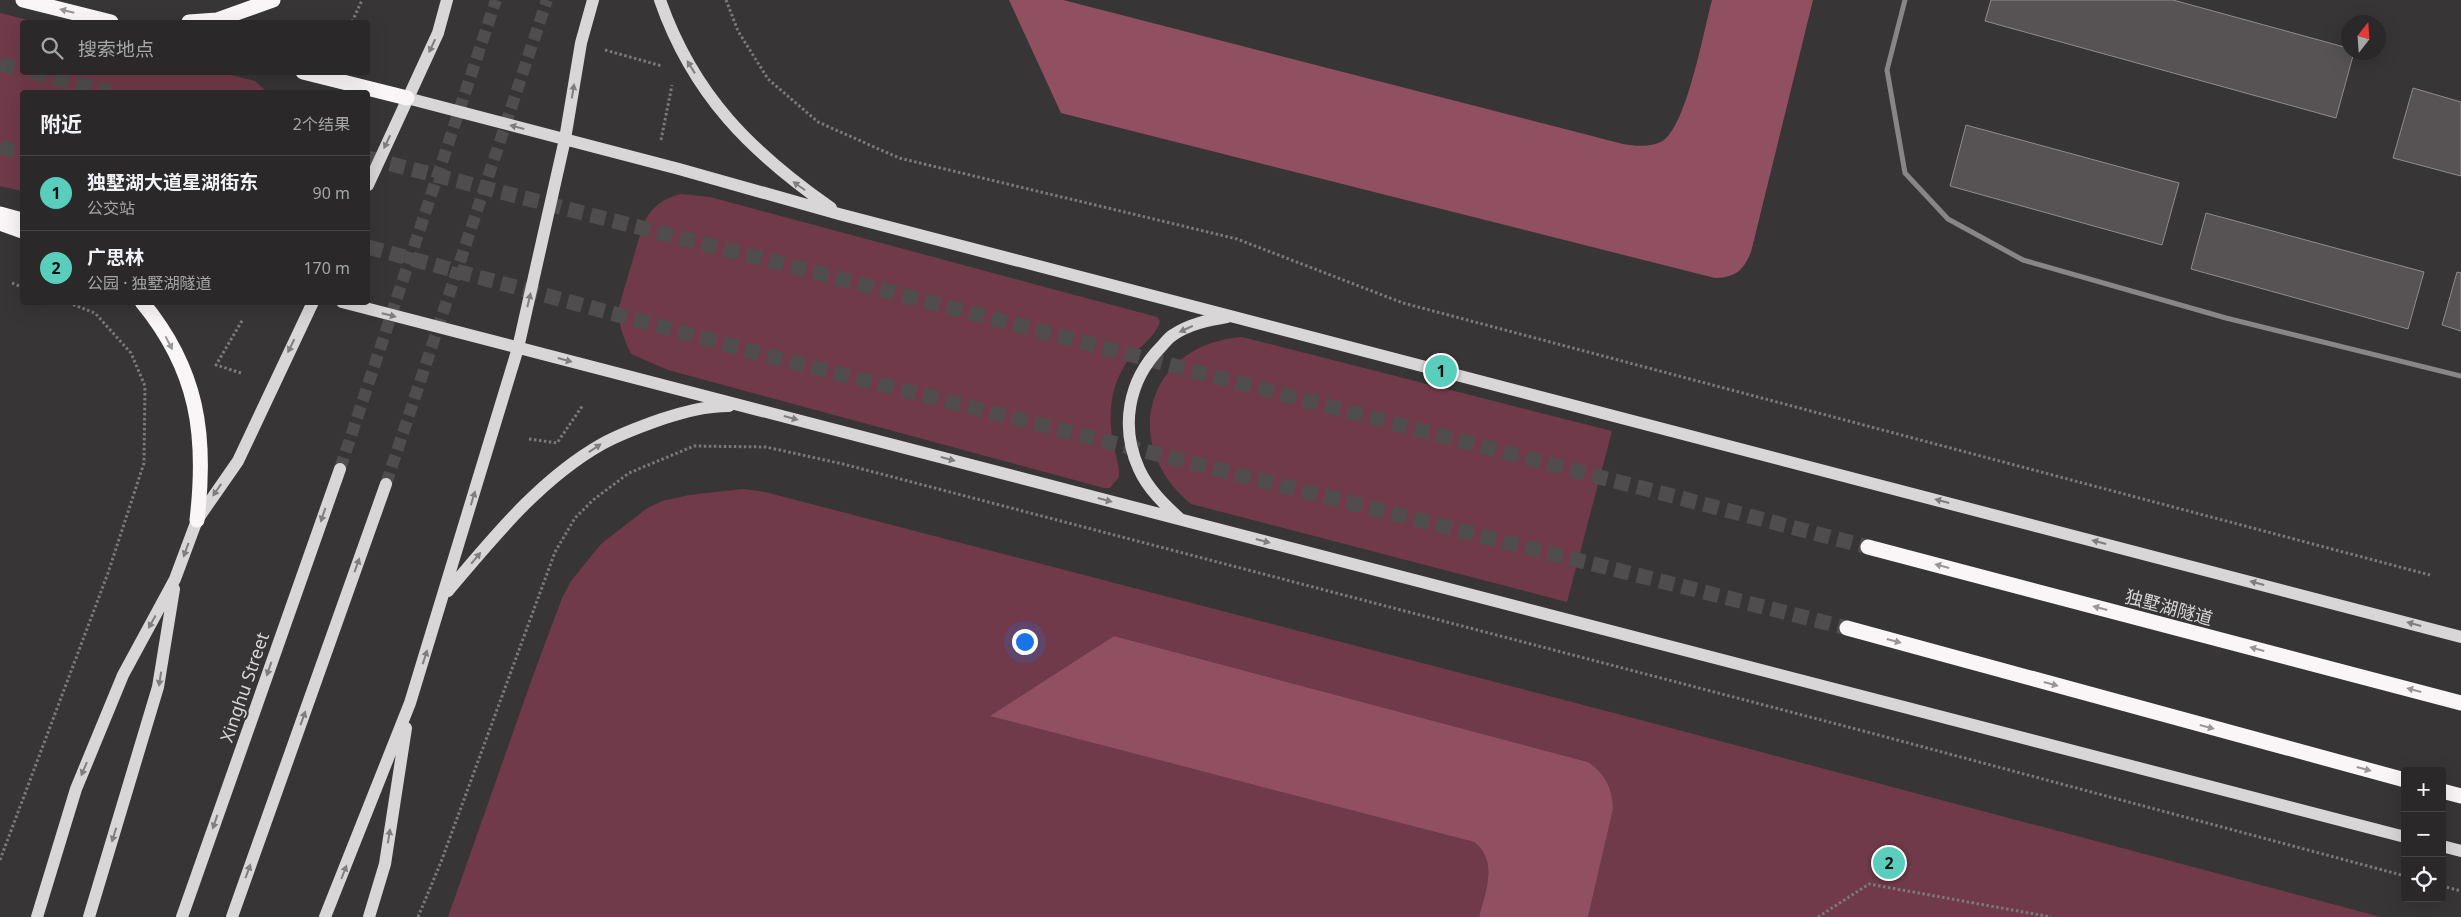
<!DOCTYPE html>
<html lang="zh">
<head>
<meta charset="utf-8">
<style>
  :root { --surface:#2a2828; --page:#323030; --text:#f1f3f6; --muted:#a5a6a8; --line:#464445; --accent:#5acebd }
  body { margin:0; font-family:"Noto Sans","Noto Sans SC",sans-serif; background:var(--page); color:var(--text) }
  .controls { position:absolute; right:15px; bottom:15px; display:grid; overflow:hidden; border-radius:5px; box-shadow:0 5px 20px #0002 }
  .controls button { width:45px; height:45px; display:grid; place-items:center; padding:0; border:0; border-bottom:1px solid var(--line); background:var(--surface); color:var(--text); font:25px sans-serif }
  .compass { position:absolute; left:2341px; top:15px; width:45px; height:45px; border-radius:50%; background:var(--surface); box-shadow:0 5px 20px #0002; rotate:17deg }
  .you { position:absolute; left:1024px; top:641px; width:18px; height:18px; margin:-12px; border:4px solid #fff; border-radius:50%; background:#1a73e8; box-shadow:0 0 0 8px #1a73e833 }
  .badge { display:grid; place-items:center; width:32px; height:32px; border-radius:50%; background:var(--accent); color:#111; font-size:16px; font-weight:700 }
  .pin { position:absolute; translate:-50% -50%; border:2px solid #fff; box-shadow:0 1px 5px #0006 }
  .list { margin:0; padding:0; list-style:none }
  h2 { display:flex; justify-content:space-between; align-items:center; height:65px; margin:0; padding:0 20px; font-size:21px }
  h2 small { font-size:16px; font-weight:400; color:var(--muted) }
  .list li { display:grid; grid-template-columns:32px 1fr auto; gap:15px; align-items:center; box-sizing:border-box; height:75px; padding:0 20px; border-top:1px solid var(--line) }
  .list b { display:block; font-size:19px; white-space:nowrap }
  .list p { margin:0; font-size:16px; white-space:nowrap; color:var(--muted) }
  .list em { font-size:16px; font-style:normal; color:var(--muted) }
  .icon { flex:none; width:28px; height:28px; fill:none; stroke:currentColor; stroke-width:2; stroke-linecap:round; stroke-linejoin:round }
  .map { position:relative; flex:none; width:2461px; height:917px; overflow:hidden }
  .search { position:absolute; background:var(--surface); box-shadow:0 5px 20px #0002; left:20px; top:20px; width:350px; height:55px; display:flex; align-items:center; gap:12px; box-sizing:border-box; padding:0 18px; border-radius:5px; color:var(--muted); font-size:19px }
  .panel { position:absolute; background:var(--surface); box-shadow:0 5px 20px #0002; left:20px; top:90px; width:350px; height:215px; border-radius:5px }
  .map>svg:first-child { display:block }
</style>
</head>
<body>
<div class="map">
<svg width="2461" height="917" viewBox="0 0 2461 917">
  <rect width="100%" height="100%" fill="#383536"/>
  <path fill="#703a4a" d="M 0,13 L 36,22 L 22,22 L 22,72 L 223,73 L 255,81 L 267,92 L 22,92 L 22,191 L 0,186 Z
    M 681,194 L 710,197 L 1157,317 L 1160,321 C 1156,338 1134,350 1125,365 C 1109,390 1108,420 1114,447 C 1116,457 1120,467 1119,477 L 1110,488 L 1104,488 L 668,370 L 631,354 C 624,339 619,326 618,310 L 643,225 C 650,208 663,198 681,194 Z
    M 1242,337 L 1612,431 L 1567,602 L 1191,504 C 1118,444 1147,344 1242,337 Z
    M 743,489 L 765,492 L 1637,719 L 2381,917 L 1588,917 L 1613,809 C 1613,789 1605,773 1588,762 L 1114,636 L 991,716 L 1474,842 C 1499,861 1485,891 1479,917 L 448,917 L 534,673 L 562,598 L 571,581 L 601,544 L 646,509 L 662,501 L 689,495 Z"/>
  <path fill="#915062" d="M 1009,0 L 1063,0 L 1623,144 C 1636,146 1652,148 1664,140 C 1687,123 1704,30 1712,0 L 1813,0 L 1751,252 C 1743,271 1736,277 1715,278 L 1061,113 Z
    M 1114,636 L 1588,762 C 1605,773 1613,789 1613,809 L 1588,917 L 1479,917 C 1485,892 1499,861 1474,842 L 990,716 Z"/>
  <path fill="#575354" stroke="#908c8d" d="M 1991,0 L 2173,0 L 2348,48 L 2348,52 L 2354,52 L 2336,118 L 1985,21 Z
    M 2413,88 L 2461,102 L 2461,176 L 2393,158 Z
    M 1966,125 L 2179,183 L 2162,245 L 1950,186 Z
    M 2206,213 L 2424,272 L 2408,329 L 2191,269 Z
    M 2457,272 L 2461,273 L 2461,331 L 2442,325 Z"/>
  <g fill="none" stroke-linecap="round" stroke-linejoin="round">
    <path stroke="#504d4e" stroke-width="12" stroke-dasharray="12 6" stroke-linecap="butt" d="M 340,469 L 496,0
      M 386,484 L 547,0"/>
    <path stroke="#504d4e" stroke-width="15" stroke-dasharray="15 8" stroke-linecap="butt" d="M 0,64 L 22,70
      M 32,72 L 110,92
      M 0,147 L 22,153
      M 368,158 L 814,272 L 1868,547
      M 368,247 L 784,360 L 1847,628"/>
    <path stroke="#7c797a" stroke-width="3" stroke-dasharray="2.5 2.5" stroke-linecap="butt" d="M 726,0 L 738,31 L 768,79 L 818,122 L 899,158 L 1237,239 L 1403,303 L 2430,575
      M 352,22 L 362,0
      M 605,50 L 662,66
      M 661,140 L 672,85
      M 12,283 L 22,287
      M 241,373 L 216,365 L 243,319
      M 529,439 L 557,443 L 583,405
      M 0,860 L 108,573 L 144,463 L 145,386 L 131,353 L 95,313 L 66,302
      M 2442,886 L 2461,891
      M 418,917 L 441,862 L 555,552 L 575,518 L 593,500 L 629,473 L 694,446 L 766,447 L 843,464 L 1871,733 L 2405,876
      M 1818,917 L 1869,884 L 2051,917"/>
    <path stroke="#888686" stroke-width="5" d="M 1905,0 L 1887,70 L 1905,173 L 1948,219 L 2023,260 L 2226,318 L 2461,376"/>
    <path stroke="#d9d6d7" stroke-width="12" d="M 660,0 C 693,95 751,152 831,208
      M 407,98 L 679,169 L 839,214 L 2461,637
      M 368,185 L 438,33 L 447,0
      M 342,302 L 2405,837
      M 1180,519 C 1164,504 1148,489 1139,469 C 1120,427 1128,381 1160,348 C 1164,344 1168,338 1173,335 C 1189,324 1209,320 1227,317
      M 448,591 C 493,538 540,479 602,444 C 620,434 642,426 662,419 C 684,412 705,406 729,406
      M 2442,846 L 2461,851
      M 37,917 L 76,789 L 123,675 L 175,579 L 197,520 L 238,461 L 313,302
      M 89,917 L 158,687 L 174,589
      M 182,917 L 340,469
      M 232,917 L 386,484
      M 325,917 L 410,703 L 518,348 L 565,139 L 581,43 L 593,0
      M 369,917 L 385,864 L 406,728"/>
    <path stroke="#faf6f7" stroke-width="15" d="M 23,0 L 111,22
      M 189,22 L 217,20 L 273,0
      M 303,72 L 407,98
      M 0,214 L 22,220
      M 0,223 L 22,231
      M 142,302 C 198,370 207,435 197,520
      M 1868,547 L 2461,703
      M 1847,628 L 2405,780
      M 2442,791 L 2461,796"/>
  </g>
  <defs><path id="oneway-solid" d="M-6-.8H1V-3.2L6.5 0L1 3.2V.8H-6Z" transform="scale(1.25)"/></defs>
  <g fill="#999696">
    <use href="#oneway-solid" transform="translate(67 11) rotate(-166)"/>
    <use href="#oneway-solid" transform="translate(169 343) rotate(62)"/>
    <use href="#oneway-solid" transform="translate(1942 566) rotate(-165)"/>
    <use href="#oneway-solid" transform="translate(2100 608) rotate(-165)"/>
    <use href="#oneway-solid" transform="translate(1894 641) rotate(15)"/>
    <use href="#oneway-solid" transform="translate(2257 649) rotate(-165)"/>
    <use href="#oneway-solid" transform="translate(2051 684) rotate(15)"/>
    <use href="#oneway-solid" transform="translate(2414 690) rotate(-165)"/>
    <use href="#oneway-solid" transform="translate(2207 727) rotate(15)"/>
    <use href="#oneway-solid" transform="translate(2364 769) rotate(15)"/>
  </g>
  <g fill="#807d7e">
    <use href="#oneway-solid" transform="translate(432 46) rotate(115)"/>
    <use href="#oneway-solid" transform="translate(691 67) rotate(-122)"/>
    <use href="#oneway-solid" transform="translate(573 91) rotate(-81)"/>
    <use href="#oneway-solid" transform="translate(517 127) rotate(-165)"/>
    <use href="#oneway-solid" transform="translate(387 142) rotate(115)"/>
    <use href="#oneway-solid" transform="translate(799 186) rotate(-145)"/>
    <use href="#oneway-solid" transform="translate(529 300) rotate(-77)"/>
    <use href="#oneway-solid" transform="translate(389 315) rotate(14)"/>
    <use href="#oneway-solid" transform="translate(1186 329) rotate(155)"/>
    <use href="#oneway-solid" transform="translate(291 346) rotate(116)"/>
    <use href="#oneway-solid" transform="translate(565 360) rotate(15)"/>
    <use href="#oneway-solid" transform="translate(791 418) rotate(15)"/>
    <use href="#oneway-solid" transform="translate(595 448) rotate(-34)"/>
    <use href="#oneway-solid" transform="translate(948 459) rotate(15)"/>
    <use href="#oneway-solid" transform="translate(217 490) rotate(125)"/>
    <use href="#oneway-solid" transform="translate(473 498) rotate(-73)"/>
    <use href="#oneway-solid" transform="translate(1105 500) rotate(15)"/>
    <use href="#oneway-solid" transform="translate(1942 501) rotate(-165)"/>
    <use href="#oneway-solid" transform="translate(323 515) rotate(109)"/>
    <use href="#oneway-solid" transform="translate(1263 541) rotate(15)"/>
    <use href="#oneway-solid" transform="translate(2099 542) rotate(-165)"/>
    <use href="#oneway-solid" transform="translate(186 550) rotate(110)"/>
    <use href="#oneway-solid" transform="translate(476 558) rotate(-50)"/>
    <use href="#oneway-solid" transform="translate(357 565) rotate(-70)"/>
    <use href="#oneway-solid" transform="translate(2257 583) rotate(-165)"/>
    <use href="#oneway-solid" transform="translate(152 622) rotate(119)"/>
    <use href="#oneway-solid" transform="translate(2414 624) rotate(-165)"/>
    <use href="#oneway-solid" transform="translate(425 657) rotate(-72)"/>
    <use href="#oneway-solid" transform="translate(269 669) rotate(109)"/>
    <use href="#oneway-solid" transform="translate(160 679) rotate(99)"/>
    <use href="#oneway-solid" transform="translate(303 718) rotate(-70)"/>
    <use href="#oneway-solid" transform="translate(84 769) rotate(113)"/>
    <use href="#oneway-solid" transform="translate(215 822) rotate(109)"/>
    <use href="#oneway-solid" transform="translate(114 835) rotate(107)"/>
    <use href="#oneway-solid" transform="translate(389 836) rotate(-81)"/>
    <use href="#oneway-solid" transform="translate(248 871) rotate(-70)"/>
    <use href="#oneway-solid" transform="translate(344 872) rotate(-69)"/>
  </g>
  <g text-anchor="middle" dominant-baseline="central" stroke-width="4" stroke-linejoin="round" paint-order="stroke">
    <g font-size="18" fill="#d7d5d5" stroke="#383536">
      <text transform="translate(2169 607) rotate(15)">独墅湖隧道</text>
      <text transform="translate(244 687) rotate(-71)">Xinghu Street</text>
    </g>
  </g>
</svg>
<div class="controls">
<button>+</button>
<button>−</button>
<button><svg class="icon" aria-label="locate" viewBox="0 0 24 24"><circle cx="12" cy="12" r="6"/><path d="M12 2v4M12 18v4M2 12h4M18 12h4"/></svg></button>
</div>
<svg class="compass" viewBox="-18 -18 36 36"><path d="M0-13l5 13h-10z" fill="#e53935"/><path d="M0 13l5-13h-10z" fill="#a5a6a8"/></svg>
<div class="you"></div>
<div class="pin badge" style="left:1441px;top:371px">1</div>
<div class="pin badge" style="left:1889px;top:863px">2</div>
<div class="search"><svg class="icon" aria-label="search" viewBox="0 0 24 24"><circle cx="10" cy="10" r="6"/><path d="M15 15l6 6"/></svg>搜索地点</div>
<section class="panel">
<h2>附近<small>2个结果</small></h2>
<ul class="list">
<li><span class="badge">1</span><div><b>独墅湖大道星湖街东</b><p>公交站</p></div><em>90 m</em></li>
<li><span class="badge">2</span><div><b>广思林</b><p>公园 · 独墅湖隧道</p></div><em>170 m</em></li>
</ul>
</section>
</div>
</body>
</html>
